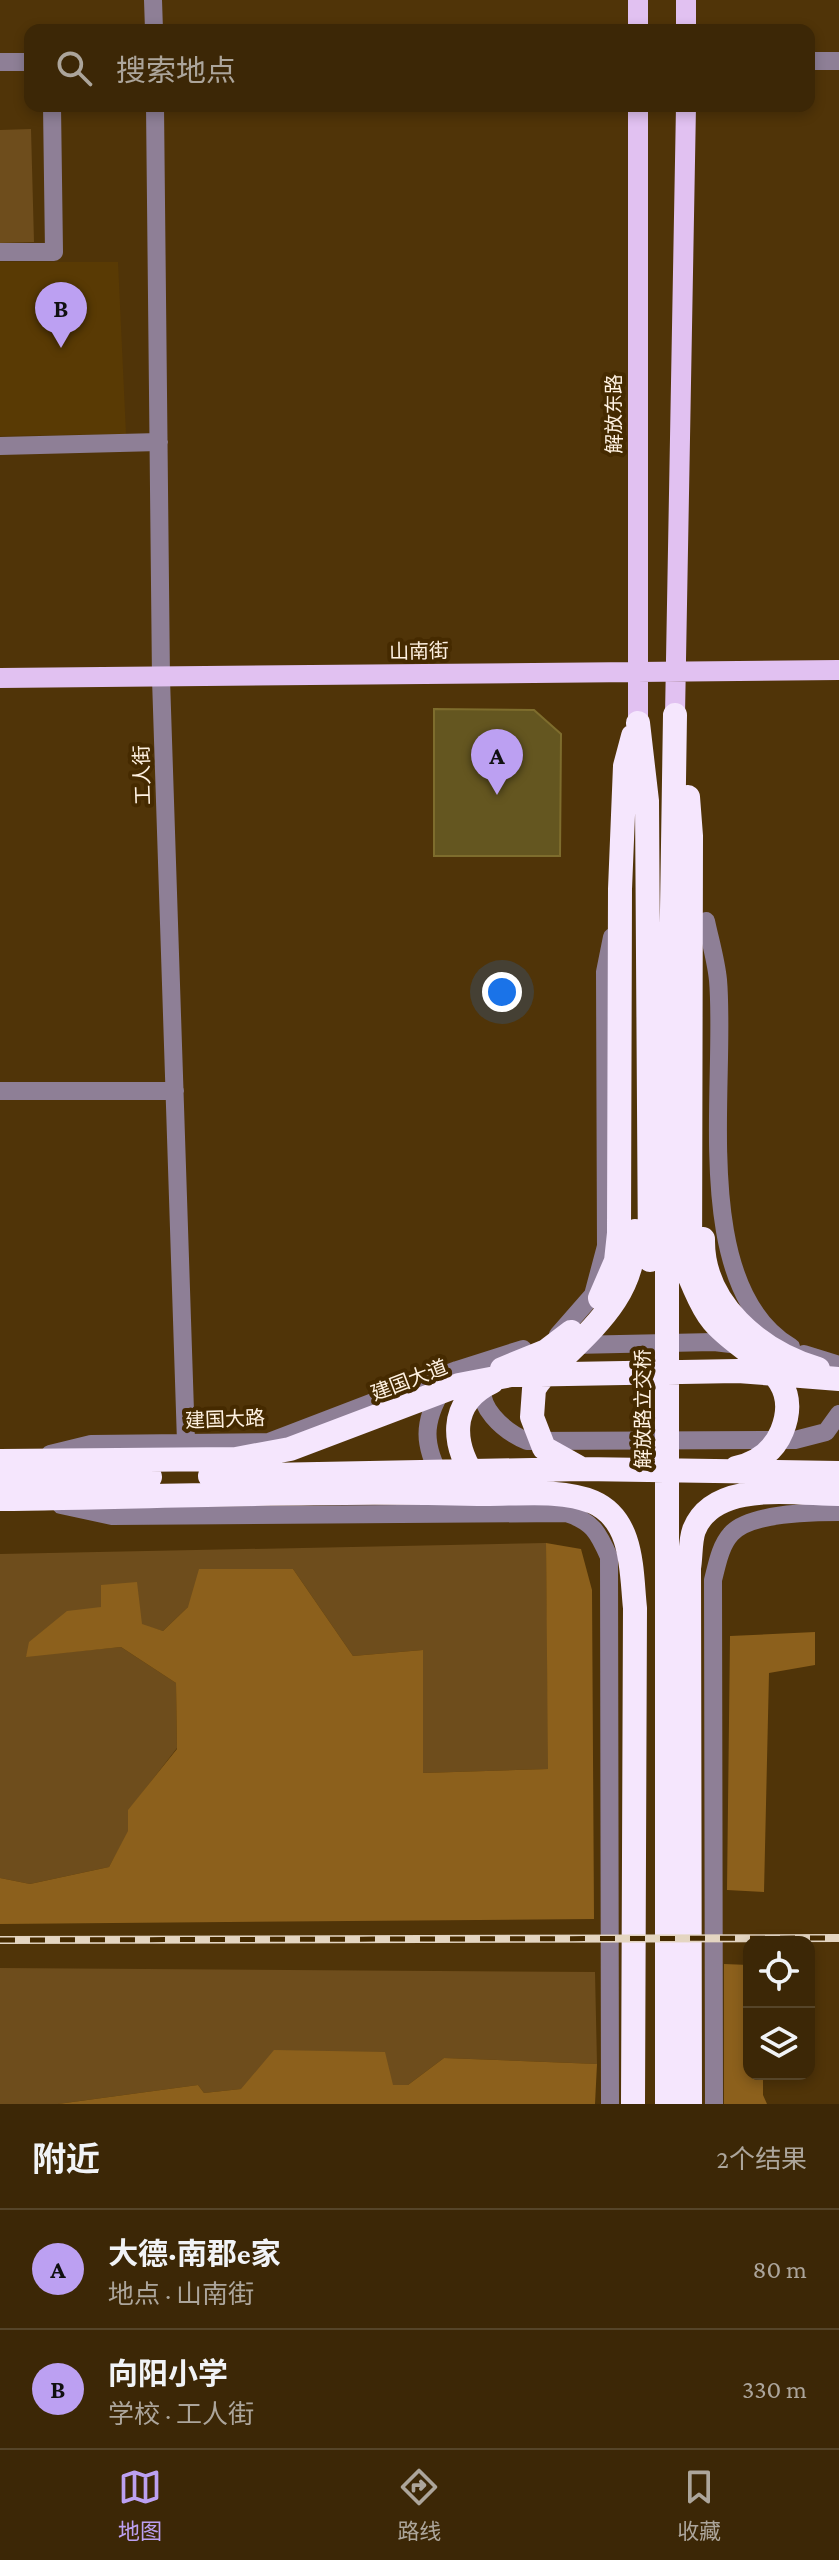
<!DOCTYPE html>
<html lang="zh">
<head>
<meta charset="utf-8">
<style>
  :root { --surface:#3c2706; --page:#473314; --text:#f1f3f6; --muted:#aca59b; --line:#554428; --accent:#bca0f2 }
  body { margin:0; font-family:"Crimson Pro","Noto Sans SC",serif; background:var(--page); color:var(--text) }
  .controls { position:absolute; right:24px; bottom:24px; display:grid; overflow:hidden; border-radius:16px; box-shadow:0 4px 12px #0003 }
  .controls button { width:72px; height:72px; display:grid; place-items:center; padding:0; border:0; border-bottom:2px solid var(--line); background:var(--surface); color:var(--text); font:40px sans-serif }
  .you { position:absolute; left:502px; top:992px; width:28px; height:28px; margin:-20px; border:6px solid #fff; border-radius:50%; background:#1a73e8; box-shadow:0 0 0 12px #1a73e833 }
  .badge { display:grid; place-items:center; width:52px; height:52px; border-radius:50%; background:var(--accent); color:#111; font-size:26px; font-weight:700 }
  .pin { position:absolute; translate:-50% -66px; filter:drop-shadow(0 2px 4px #0008) }
  .pin::after { content:''; position:absolute; top:42px; width:28px; height:24px; background:inherit; clip-path:polygon(0 0,100% 0,50% 100%) }
  .list { margin:0; padding:0; list-style:none }
  h2 { display:flex; justify-content:space-between; align-items:center; height:104px; margin:0; padding:0 32px; font-size:34px }
  h2 small { font-size:26px; font-weight:400; color:var(--muted) }
  .list li { display:grid; grid-template-columns:52px 1fr auto; gap:24px; align-items:center; box-sizing:border-box; height:120px; padding:0 32px; border-top:2px solid var(--line) }
  .list b { display:block; font-size:30px; white-space:nowrap }
  .list p { margin:0; font-size:26px; white-space:nowrap; color:var(--muted) }
  .list em { font-size:26px; font-style:normal; color:var(--muted) }
  .icon { flex:none; width:44px; height:44px; fill:none; stroke:currentColor; stroke-width:2; stroke-linecap:round; stroke-linejoin:round }
  .map { position:relative; flex:none; width:839px; height:2104px; overflow:hidden }
  .search { position:absolute; background:var(--surface); box-shadow:0 4px 12px #0003; left:24px; right:24px; top:24px; height:88px; display:flex; align-items:center; gap:20px; box-sizing:border-box; padding:0 28px; border-radius:16px; color:var(--muted); font-size:30px }
  .sheet { height:344px; background:var(--surface) }
  nav { display:flex; justify-content:space-around; align-items:center; box-sizing:border-box; height:112px; border-top:2px solid var(--line); background:var(--surface); font-size:22px; color:var(--muted) }
  nav a { display:grid; justify-items:center; gap:4px }
  nav .on { color:var(--accent) }
  .map>svg:first-child { display:block }
</style>
</head>
<body>
<div class="map">
<svg width="839" height="2104" viewBox="0 0 839 2104">
  <rect width="100%" height="100%" fill="#503408"/>
  <path fill="#593a04" d="M 0,262 L 118,262 L 126,434 L 0,436 Z"/>
  <path fill="#6e4d1c" d="M 31,129 L 34,242 L 0,243 L 0,130 Z
    M 546,1543 L 549,1769 L 423,1773 L 423,1650 L 353,1656 L 293,1569 L 188,1607 L 163,1631 L 142,1625 L 102,1585 L 101,1607 L 26,1656 L 121,1647 L 176,1683 L 177,1748 L 129,1810 L 129,1831 L 109,1867 L 30,1884 L 0,1878 L 0,1554 Z
    M 0,1968 L 595,1972 L 597,2064 L 444,2058 L 408,2085 L 241,2089 L 204,2093 L 198,2085 L 58,2104 L 0,2104 Z"/>
  <path fill="#8c601c" d="M 546,1543 L 581,1549 L 592,1590 L 594,1919 L 0,1924 L 0,1878 L 30,1884 L 109,1867 L 128,1831 L 128,1810 L 177,1749 L 176,1683 L 121,1647 L 26,1657 L 29,1642 L 67,1611 L 101,1607 L 101,1585 L 137,1582 L 142,1624 L 163,1631 L 188,1607 L 199,1569 L 293,1569 L 353,1656 L 423,1650 L 423,1773 L 548,1769 Z
    M 815,1632 L 815,1665 L 769,1673 L 764,1892 L 727,1890 L 730,1636 Z
    M 724,1964 L 749,1965 L 749,2074 L 763,2074 L 763,2095 L 767,2104 L 724,2104 Z
    M 274,2050 L 385,2052 L 393,2085 L 408,2085 L 444,2058 L 597,2064 L 595,2104 L 58,2104 L 198,2085 L 204,2093 L 241,2089 Z"/>
  <path fill="#645620" stroke="#7e6d2d" stroke-width="2" d="M 434,709 L 534,710 L 561,734 L 560,856 L 434,856 Z"/>
  <g fill="none" stroke-linecap="round" stroke-linejoin="round">
    <path stroke="#8e7f96" stroke-width="18" d="M 153,0 L 154,30
      M 809,61 L 839,61
      M 0,62 L 30,62
      M 155,106 L 161,679 L 186,1442
      M 0,252 L 54,252 L 52,106
      M 0,446 L 159,442
      M 706,921 C 710,940 716,960 718,980 C 727,1083 688,1286 791,1347
      M 0,1091 L 175,1091
      M 558,1335 L 593,1295 L 606,1246 L 605,972 L 612,937
      M 573,1345 L 714,1342 L 739,1345
      M 804,1354 L 839,1365
      M 485,1378 C 472,1405 505,1432 527,1441 L 795,1440 L 826,1432 L 839,1414
      M 50,1454 L 91,1444 L 269,1442 L 457,1370 L 523,1349
      M 442,1480 C 423,1445 422,1423 443,1388
      M 61,1505 L 112,1516 L 566,1513 C 592,1521 598,1532 609,1557 L 610,2104
      M 714,2104 L 713,1580 C 717,1565 720,1546 731,1534 C 749,1513 812,1512 839,1512"/>
    <path stroke="#e1c1f1" stroke-width="20" d="M 638,30 L 638,0
      M 686,30 L 686,0
      M 638,106 L 638,723
      M 0,678 L 839,670
      M 675,715 L 686,106"/>
    <path stroke="#f5e6fd" stroke-width="24" d="M 638,723 L 647,801 L 650,1260
      M 688,797 L 691,836 L 690,1278 C 697,1293 702,1308 713,1321 C 743,1357 806,1372 782,1431 C 774,1451 757,1463 736,1468
      M 703,1239 C 702,1304 759,1351 818,1369
      M 600,1298 L 616,1261 L 619,1233 L 620,889 L 625,766 L 633,736
      M 502,1369 L 546,1351 L 571,1332
      M 0,1461 L 236,1459 L 290,1449 L 459,1385 L 511,1375 L 738,1371 L 839,1379
      M 578,1467 L 544,1448 L 532,1417 L 534,1389 C 541,1376 553,1367 564,1357 C 603,1319 635,1289 635,1231
      M 210,1476 L 582,1469 L 839,1473
      M 0,1480 L 150,1477
      M 477,1481 C 452,1446 447,1403 492,1382
      M 0,1499 C 159,1497 319,1490 478,1494 C 513,1495 560,1488 593,1502 C 634,1520 631,1571 635,1608 L 633,2104
      M 667,2104 L 667,1236 L 675,715
      M 690,2104 L 689,1568 C 691,1557 690,1541 694,1530 C 714,1479 796,1494 839,1494"/>
    <defs>
      <path id="rail" d="M 0,1940 L 839,1938"/>
    </defs>
    <use href="#rail" stroke="#e4d5c1" stroke-width="8"/>
    <use href="#rail" stroke="#452a00" stroke-width="5" stroke-dasharray="15" stroke-linecap="butt"/>
  </g>
  <g text-anchor="middle" dominant-baseline="central" stroke-width="8" stroke-linejoin="round" paint-order="stroke">
    <g font-size="20" fill="#fff2e2" stroke="#452a00">
      <text transform="translate(614 414) rotate(-90)">解放东路</text>
      <text transform="translate(419 651) rotate(-1)">山南街</text>
      <text transform="translate(142 775) rotate(-92)">工人街</text>
      <text transform="translate(409 1380) rotate(-21)">建国大道</text>
      <text transform="translate(643 1409) rotate(-90)">解放路立交桥</text>
      <text transform="translate(225 1419) rotate(-2)">建国大路</text>
    </g>
  </g>
</svg>
<div class="controls">
<button><svg class="icon" aria-label="locate" viewBox="0 0 24 24"><circle cx="12" cy="12" r="6"/><path d="M12 2v4M12 18v4M2 12h4M18 12h4"/></svg></button>
<button><svg class="icon" aria-label="layers" viewBox="0 0 24 24"><path d="M12 4l9 5-9 5-9-5zM3 14l9 5 9-5"/></svg></button>
</div>
<div class="you"></div>
<div class="pin badge" style="left:497px;top:795px">A</div>
<div class="pin badge" style="left:61px;top:348px">B</div>
<div class="search"><svg class="icon" aria-label="search" viewBox="0 0 24 24"><circle cx="10" cy="10" r="6"/><path d="M15 15l6 6"/></svg>搜索地点</div>
</div>
<section class="sheet">
<h2>附近<small>2个结果</small></h2>
<ul class="list">
<li><span class="badge">A</span><div><b>大德·南郡e家</b><p>地点 · 山南街</p></div><em>80 m</em></li>
<li><span class="badge">B</span><div><b>向阳小学</b><p>学校 · 工人街</p></div><em>330 m</em></li>
</ul>
</section>
<nav>
<a class="on"><svg class="icon" aria-label="map" viewBox="0 0 24 24"><path d="M3 6l6-2 6 2 6-2v14l-6 2-6-2-6 2zM9 4v14M15 6v14"/></svg>地图</a>
<a><svg class="icon" aria-label="directions" viewBox="0 0 24 24"><path d="M12 3l9 9-9 9-9-9zM9 14v-3h6M13 9l2 2-2 2"/></svg>路线</a>
<a><svg class="icon" aria-label="saved" viewBox="0 0 24 24"><path d="M7 4h10v16l-5-4-5 4z"/></svg>收藏</a>
</nav>
</body>
</html>
